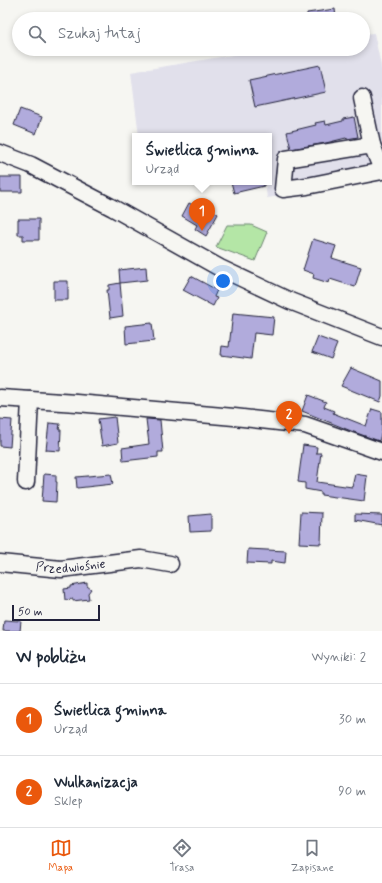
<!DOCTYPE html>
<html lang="pl">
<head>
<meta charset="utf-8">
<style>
  :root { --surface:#fff; --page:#f2f2f3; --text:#1f2937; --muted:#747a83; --line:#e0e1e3; --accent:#ea580c }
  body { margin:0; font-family:Mynerve,sans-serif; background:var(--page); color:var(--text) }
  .scale { position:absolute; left:12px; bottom:10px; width:88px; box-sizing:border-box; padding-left:4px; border:2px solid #22223b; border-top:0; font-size:11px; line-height:14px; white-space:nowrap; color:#22223b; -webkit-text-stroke:3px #f6f6f2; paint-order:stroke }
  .you { position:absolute; left:223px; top:281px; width:14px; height:14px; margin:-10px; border:3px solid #fff; border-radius:50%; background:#1a73e8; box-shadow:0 0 0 6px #1a73e833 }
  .badge { display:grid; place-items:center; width:26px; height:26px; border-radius:50%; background:var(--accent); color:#fff; font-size:13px; font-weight:700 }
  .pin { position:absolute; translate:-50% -33px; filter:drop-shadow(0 1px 2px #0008) }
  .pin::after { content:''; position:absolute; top:21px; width:14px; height:12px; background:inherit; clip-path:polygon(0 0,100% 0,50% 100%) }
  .popup { position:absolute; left:132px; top:133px; width:140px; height:52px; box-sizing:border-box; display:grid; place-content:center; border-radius:0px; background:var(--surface); filter:drop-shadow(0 1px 3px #0005); font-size:13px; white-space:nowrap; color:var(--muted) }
  .popup b { font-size:15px; color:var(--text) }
  .popup::after { content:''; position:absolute; left:50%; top:100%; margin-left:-8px; border:8px solid transparent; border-top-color:var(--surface) }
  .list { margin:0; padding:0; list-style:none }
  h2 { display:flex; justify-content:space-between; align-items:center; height:52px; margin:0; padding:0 16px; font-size:17px }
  h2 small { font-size:13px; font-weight:400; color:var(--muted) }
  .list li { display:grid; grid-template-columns:26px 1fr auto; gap:12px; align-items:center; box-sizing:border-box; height:72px; padding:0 16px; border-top:1px solid var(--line) }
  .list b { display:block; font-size:15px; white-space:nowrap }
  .list p { margin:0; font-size:13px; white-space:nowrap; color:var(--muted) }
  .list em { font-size:13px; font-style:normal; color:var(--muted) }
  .icon { flex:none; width:22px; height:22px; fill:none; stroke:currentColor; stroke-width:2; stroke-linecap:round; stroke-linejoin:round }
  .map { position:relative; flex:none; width:382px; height:631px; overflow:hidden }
  .search { position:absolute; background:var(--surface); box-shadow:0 2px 6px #0003; left:12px; right:12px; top:12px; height:44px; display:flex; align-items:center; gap:10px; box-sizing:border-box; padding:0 14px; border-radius:22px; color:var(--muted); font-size:15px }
  .sheet { height:196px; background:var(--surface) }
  nav { display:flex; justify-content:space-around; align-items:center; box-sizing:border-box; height:56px; border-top:1px solid var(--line); background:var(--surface); font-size:11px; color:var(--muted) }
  nav a { display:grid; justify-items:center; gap:2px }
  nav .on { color:var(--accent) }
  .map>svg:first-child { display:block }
</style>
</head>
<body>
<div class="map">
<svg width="382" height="631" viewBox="0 0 382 631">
  <rect width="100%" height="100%" fill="#f6f6f2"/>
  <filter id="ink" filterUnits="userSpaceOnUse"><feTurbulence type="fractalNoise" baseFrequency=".025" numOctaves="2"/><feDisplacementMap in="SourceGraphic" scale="8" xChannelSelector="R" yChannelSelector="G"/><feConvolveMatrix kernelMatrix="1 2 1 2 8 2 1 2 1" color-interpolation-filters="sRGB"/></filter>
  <g filter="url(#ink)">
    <path fill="#e1e0eb" d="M 374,33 L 382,70 L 382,181 L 267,198 L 265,182 L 269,182 L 269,136 L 139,136 L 131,72 L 268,49 L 363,49 L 363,34 Z"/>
    <path fill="#b4e6a6" stroke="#6b8470" d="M 227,225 L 251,225 L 267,232 L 255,261 L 216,247 Z"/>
    <path fill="#b1abdc" stroke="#22223b" d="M 335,9 L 336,19 L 307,19 L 307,13 Z
      M 320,65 L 326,92 L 255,107 L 249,80 Z
      M 20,109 L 42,117 L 36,134 L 14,125 Z
      M 354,117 L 358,137 L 347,139 L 346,138 L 326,143 L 291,149 L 287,132 L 316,125 L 315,123 L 325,121 L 326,125 L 343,121 L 343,119 Z
      M 0,177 L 22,177 L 22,192 L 0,192 Z
      M 231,182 L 264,182 L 264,186 L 234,193 Z
      M 189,203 L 204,211 L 207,207 L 218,214 L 206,236 L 195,229 L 197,225 L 182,216 Z
      M 18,219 L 39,219 L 39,240 L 23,240 L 23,235 L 18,235 Z
      M 313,239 L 336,246 L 332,258 L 361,267 L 355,287 L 330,279 L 329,283 L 313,278 L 314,274 L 303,270 Z
      M 146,267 L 147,280 L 120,283 L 119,270 Z
      M 191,276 L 217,290 L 214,297 L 217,298 L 213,306 L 183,290 Z
      M 54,281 L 68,281 L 68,300 L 54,300 Z
      M 120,283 L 123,316 L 110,318 L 107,290 L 109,290 L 109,285 Z
      M 233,313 L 274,317 L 272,335 L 254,333 L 251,359 L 221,355 L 222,346 L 229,347 Z
      M 152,323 L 154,341 L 126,344 L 125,326 Z
      M 318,337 L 337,344 L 331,359 L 312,352 Z
      M 351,368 L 382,381 L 382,396 L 380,402 L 341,386 Z
      M 308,395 L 326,402 L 324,407 L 334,411 L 333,413 L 366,426 L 372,409 L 382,412 L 382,431 L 379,441 L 351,431 L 302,411 Z
      M 115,417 L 118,443 L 102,446 L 98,419 Z
      M 0,419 L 12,420 L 10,447 L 0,446 Z
      M 146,419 L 160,420 L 163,452 L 158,452 L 158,457 L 123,461 L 122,448 L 149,444 Z
      M 49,423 L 60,424 L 59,430 L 61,430 L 60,451 L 46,450 Z
      M 303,445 L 317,447 L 316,453 L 321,453 L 317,482 L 352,487 L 355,474 L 367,476 L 364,501 L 321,495 L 321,492 L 305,489 L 305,483 L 298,482 Z
      M 44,474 L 56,475 L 56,482 L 57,482 L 56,502 L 42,501 Z
      M 111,474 L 113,484 L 77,488 L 76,477 Z
      M 301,512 L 322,513 L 321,544 L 299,543 Z
      M 211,514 L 211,531 L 190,532 L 189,516 Z
      M 355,514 L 382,515 L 382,525 L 355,520 Z
      M 248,549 L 286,551 L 285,563 L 271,561 L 271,564 L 247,563 Z
      M 87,583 L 87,586 L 91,589 L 88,593 L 89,599 L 73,601 L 73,599 L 65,600 L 64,589 L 71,588 L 71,586 Z
      M 4,620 L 21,621 L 20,631 L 3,631 Z"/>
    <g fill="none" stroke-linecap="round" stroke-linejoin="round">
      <defs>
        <g id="minor">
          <path d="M 362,98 L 372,145"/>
          <path d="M 0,153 L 31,165 L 113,208 L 220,268 L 290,301 L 382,337"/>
          <path d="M 382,170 L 372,145 L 286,159 L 283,189 L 307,186 L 382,171"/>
          <path d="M 0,398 L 77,403 L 234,417 L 305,425 L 382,452"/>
          <path d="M 26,482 L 30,400"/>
          <path id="s1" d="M 0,563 L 61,569 L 141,559 L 170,564"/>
        </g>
      </defs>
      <use href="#minor" stroke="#22223b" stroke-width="19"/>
      <use href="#minor" stroke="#f6f6f2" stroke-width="16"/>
    </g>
  </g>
  <g text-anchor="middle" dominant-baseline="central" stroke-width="3.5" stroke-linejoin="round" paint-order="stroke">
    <g font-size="13" fill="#22223b" stroke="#f6f6f2">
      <text stroke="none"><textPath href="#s1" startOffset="71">Przedwiośnie</textPath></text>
    </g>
  </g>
</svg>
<div class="scale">50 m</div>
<div class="you"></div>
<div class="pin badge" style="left:202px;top:231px">1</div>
<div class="popup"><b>Świetlica gminna</b>Urząd</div>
<div class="pin badge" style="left:289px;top:434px">2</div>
<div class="search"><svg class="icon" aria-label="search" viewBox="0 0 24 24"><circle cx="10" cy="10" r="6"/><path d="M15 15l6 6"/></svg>Szukaj tutaj</div>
</div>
<section class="sheet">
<h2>W pobliżu<small>Wyniki: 2</small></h2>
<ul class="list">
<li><span class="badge">1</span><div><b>Świetlica gminna</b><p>Urząd</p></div><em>30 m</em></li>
<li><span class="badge">2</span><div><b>Wulkanizacja</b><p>Sklep</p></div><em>90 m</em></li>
</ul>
</section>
<nav>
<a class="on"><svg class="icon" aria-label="map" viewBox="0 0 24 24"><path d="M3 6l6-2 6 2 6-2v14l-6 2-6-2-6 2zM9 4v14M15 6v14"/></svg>Mapa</a>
<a><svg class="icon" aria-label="directions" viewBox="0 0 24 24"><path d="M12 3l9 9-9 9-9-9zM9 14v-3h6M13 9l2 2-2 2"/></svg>Trasa</a>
<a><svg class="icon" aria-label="saved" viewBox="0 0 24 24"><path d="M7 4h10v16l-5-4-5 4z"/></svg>Zapisane</a>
</nav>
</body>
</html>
